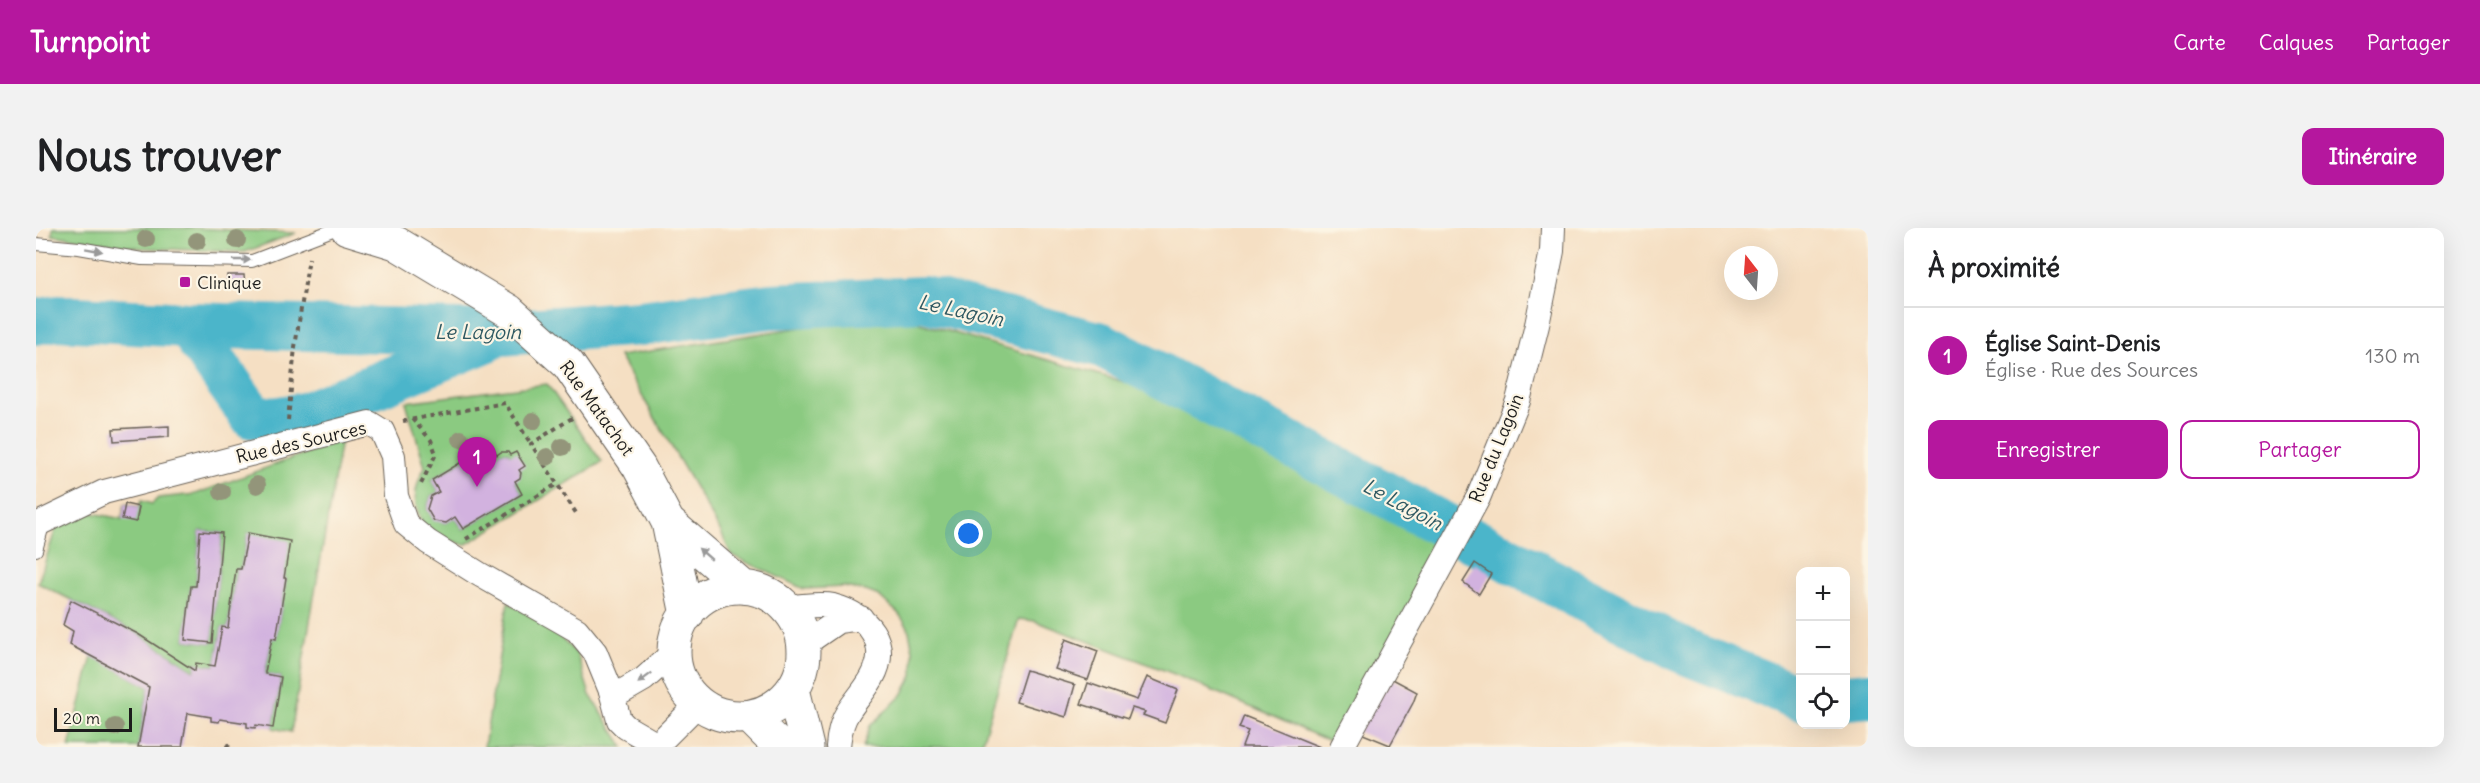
<!DOCTYPE html>
<html lang="fr">
<head>
<meta charset="utf-8">
<style>
  :root { --surface:#fff; --page:#f2f2f2; --text:#202124; --muted:#757577; --line:#e0e0e0; --accent:#b5179e }
  body { margin:0; font-family:Delius,sans-serif; background:var(--page); color:var(--text) }
  .controls { position:absolute; right:18px; bottom:18px; display:grid; overflow:hidden; border-radius:12px; box-shadow:0 6px 24px #0002 }
  .controls button { width:54px; height:54px; display:grid; place-items:center; padding:0; border:0; border-bottom:2px solid var(--line); background:var(--surface); color:var(--text); font:30px sans-serif }
  .compass { position:absolute; left:1688px; top:18px; width:54px; height:54px; border-radius:50%; background:var(--surface); box-shadow:0 6px 24px #0002; rotate:343deg }
  .scale { position:absolute; left:18px; bottom:15px; width:78px; box-sizing:border-box; padding-left:6px; border:3px solid #1c1c1c; border-top:0; font-size:16px; line-height:21px; white-space:nowrap; color:#1c1c1c; -webkit-text-stroke:4px #fcf5e5; paint-order:stroke }
  .you { position:absolute; left:933px; top:306px; width:21px; height:21px; margin:-15px; border:4px solid #fff; border-radius:50%; background:#1a73e8; box-shadow:0 0 0 9px #1a73e833 }
  .badge { display:grid; place-items:center; width:39px; height:39px; border-radius:50%; background:var(--accent); color:#fff; font-size:20px; font-weight:700 }
  .pin { position:absolute; translate:-50% -50px; filter:drop-shadow(0 2px 3px #0008) }
  .pin::after { content:''; position:absolute; top:32px; width:21px; height:18px; background:inherit; clip-path:polygon(0 0,100% 0,50% 100%) }
  .list { margin:0; padding:0; list-style:none }
  h2 { display:flex; justify-content:space-between; align-items:center; height:78px; margin:0; padding:0 24px; font-size:26px }
  h2 small { font-size:20px; font-weight:400; color:var(--muted) }
  .list li { display:grid; grid-template-columns:39px 1fr auto; gap:18px; align-items:center; box-sizing:border-box; height:96px; padding:0 24px; border-top:2px solid var(--line) }
  .list b { display:block; font-size:22px; white-space:nowrap }
  .list p { margin:0; font-size:20px; white-space:nowrap; color:var(--muted) }
  .list em { font-size:20px; font-style:normal; color:var(--muted) }
  .actions { display:flex; gap:12px; padding:18px 24px }
  .actions a { flex:1; padding:14px 0; border:2px solid var(--accent); border-radius:12px; text-align:center; font-size:21px; color:var(--accent) }
  .actions .main { background:var(--accent); color:#fff }
  .icon { flex:none; width:33px; height:33px; fill:none; stroke:currentColor; stroke-width:2; stroke-linecap:round; stroke-linejoin:round }
  .map { position:relative; flex:none; width:1832px; height:519px; overflow:hidden; border-radius:12px }
  header { display:flex; align-items:center; gap:36px; box-sizing:border-box; height:84px; padding:0 30px; background:var(--accent); color:#fff }
  header strong { font-size:28px }
  nav { display:flex; gap:33px; margin-inline-start:auto; font-size:21px }
  .intro { display:flex; align-items:center; justify-content:space-between; box-sizing:border-box; height:144px; padding:0 36px }
  h1 { margin:0; font-size:42px }
  .button { padding:15px 27px; border-radius:12px; background:var(--accent); color:#fff; font-size:21px; font-weight:700 }
  main { display:flex; gap:36px; padding:0 36px }
  aside { flex:1; background:var(--surface); border-radius:12px; box-shadow:0 6px 24px #0002 }
  .map>svg:first-child { display:block }
</style>
</head>
<body>
<header>
<strong>Turnpoint</strong>
<nav><a>Carte</a><a>Calques</a><a>Partager</a></nav>
</header>
<div class="intro"><h1>Nous trouver</h1><a class="button">Itinéraire</a></div>
<main>
<div class="map">
<svg width="1832" height="519" viewBox="0 0 1832 519">
  <rect width="100%" height="100%" fill="#fcf5e5"/>
  <filter id="ink" filterUnits="userSpaceOnUse"><feTurbulence type="fractalNoise" baseFrequency=".0167" numOctaves="2"/><feDisplacementMap in="SourceGraphic" scale="12" xChannelSelector="R" yChannelSelector="G"/><feConvolveMatrix kernelMatrix="1 2 1 2 8 2 1 2 1" color-interpolation-filters="sRGB"/></filter>
  <filter id="wash" filterUnits="userSpaceOnUse"><feTurbulence type="fractalNoise" baseFrequency=".008" numOctaves="4" result="noise"/><feDisplacementMap in="SourceGraphic" scale="24" xChannelSelector="R" yChannelSelector="G"/><feGaussianBlur stdDeviation="1.35" result="paint"/><feColorMatrix in="noise" values="0 0 0 0 0 0 0 0 0 0 0 0 0 0 0 0 0 1.4 0 .05"/><feComposite in="paint" operator="in"/></filter>
  <g filter="url(#wash)">
    <rect width="100%" height="100%" fill="#f5dfc3"/>
    <path fill="#8bca81" stroke="#54734e" stroke-width="1.5" fill-rule="evenodd" d="M 17,0 L 156,0 L 260,5 L 209,24 L 105,20 L 16,7 Z
      M 877,93 L 1095,156 L 1177,196 L 1246,234 L 1409,314 L 1300,516 L 1138,446 L 999,393 L 983,391 L 946,514 L 941,519 L 827,519 L 834,498 L 866,467 L 877,447 L 877,422 L 872,399 L 863,386 L 843,368 L 830,363 L 808,359 L 768,361 L 695,327 L 685,304 L 583,128 L 798,94 Z
      M 511,156 L 566,234 L 429,317 L 391,305 C 377,280 375,264 389,239 L 370,174 ZM 454,216 L 461,227 L 465,224 L 472,224 L 485,245 L 479,253 L 486,266 L 427,301 L 419,289 L 410,295 L 398,292 L 391,281 L 395,268 L 403,264 L 396,252 Z
      M 305,212 L 255,504 L 237,500 L 245,449 L 229,446 L 236,410 L 240,410 L 250,351 L 212,305 L 205,341 L 200,341 L 192,400 L 186,399 L 179,438 L 160,435 L 159,443 L 102,406 L 2,355 L 21,297 L 52,284 L 86,291 L 89,276 L 103,279 L 105,273 L 116,276 L 122,270 L 160,266 ZM 164,303 L 186,305 L 176,415 L 149,412 L 155,359 L 160,358 Z
      M 472,374 L 514,399 L 541,426 L 554,467 L 588,519 L 448,519 Z
      M 56,428 L 113,459 L 102,519 L 33,519 Z"/>
    <g fill="none" stroke-linecap="round" stroke-linejoin="round">
      <path stroke="#4cb5ca" stroke-width="46" d="M 0,94 L 21,90 L 152,97 L 464,105 L 604,95 L 735,78 L 888,71 L 1066,117 L 1647,423 L 1764,470
        M 152,97 L 216,188 L 237,192 L 269,187 L 452,111
        M 1810,469 L 1832,467"/>
    </g>
    <g id="blocks">
      <path fill="#d2b2df" d="M 191,47 L 208,47 L 209,56 L 191,56 Z
        M 133,198 L 133,209 L 78,213 L 77,201 Z
        M 455,216 L 461,227 L 465,224 L 472,224 L 474,227 L 480,224 L 489,238 L 483,242 L 485,245 L 484,250 L 479,253 L 486,266 L 427,301 L 419,289 L 410,295 L 398,293 L 391,281 L 395,268 L 403,264 L 396,252 Z
        M 89,276 L 103,279 L 100,294 L 86,291 Z
        M 164,303 L 186,305 L 176,415 L 149,412 L 155,358 L 160,358 Z
        M 212,305 L 254,313 L 248,350 L 250,350 L 240,411 L 236,410 L 229,444 L 229,446 L 245,449 L 237,500 L 220,497 L 219,500 L 211,499 L 211,495 L 184,491 L 183,494 L 175,493 L 175,489 L 152,485 L 146,519 L 102,519 L 113,459 L 34,417 L 37,403 L 27,397 L 35,372 L 102,406 L 159,443 L 160,435 L 179,438 L 186,399 L 192,400 L 200,341 L 205,341 Z
        M 1439,335 L 1455,346 L 1443,366 L 1427,354 Z
        M 1030,411 L 1062,423 L 1052,452 L 1019,441 Z
        M 990,442 L 1039,457 L 1030,489 L 980,474 Z
        M 1111,449 L 1142,462 L 1129,495 L 1107,487 L 1109,484 L 1096,480 L 1092,491 L 1045,476 L 1052,455 L 1101,472 Z
        M 1353,449 L 1381,464 L 1377,475 L 1354,517 L 1322,504 Z
        M 1208,488 L 1284,519 L 1206,519 L 1212,503 L 1203,500 Z"/>
    </g>
  </g>
  <g filter="url(#ink)">
    <use href="#blocks" fill-opacity="0" stroke="#686056" stroke-width="1.5"/>
    <g fill="none" stroke-linecap="round" stroke-linejoin="round">
      <defs>
        <path id="service" d="M 0,16 L 43,20 L 106,31 L 216,33 L 302,0
          M 0,322 L 8,294"/>
        <path id="minor" d="M 0,297 L 68,264 L 333,195 L 346,203 L 357,228 L 360,268 L 370,296 L 392,314 L 443,346 L 541,402 L 559,424 L 575,463 L 583,492 L 590,499 L 621,517 L 663,475
          M 751,379 C 765,379 784,375 797,378 C 831,387 856,415 836,450 C 819,479 805,481 802,519
          M 766,418 L 802,393 L 825,390
          M 577,469 L 608,451 L 637,425
          M 1306,519 L 1442,270 L 1482,173 L 1501,97 L 1516,23 L 1517,0"/>
        <path id="secondary" d="M 311,0 L 360,15 L 473,83 L 532,136 L 603,239 L 632,294 L 651,387
          M 632,294 L 706,358
          M638 424a65 65 0 1 1 130 0a65 65 0 1 1-130 0Z
          M 757,461 L 771,519
          M 714,489 L 744,519"/>
      </defs>
      <use href="#service" stroke="#686056" stroke-width="14"/>
      <use href="#minor" stroke="#686056" stroke-width="26"/>
      <use href="#secondary" stroke="#686056" stroke-width="35"/>
      <path stroke="#686056" stroke-width="4" stroke-dasharray="4.5 4.5" stroke-linecap="butt" d="M 536,190 L 495,216 L 542,288
        M 376,191 L 395,212 L 400,226 L 385,256
        M 252,192 L 259,119 L 273,30
        M 367,193 L 469,175 L 495,216
        M 430,311 L 521,256
        M 190,519 L 196,515"/>
      <use href="#service" stroke="#fff" stroke-width="12"/>
      <use href="#minor" stroke="#fff" stroke-width="24"/>
      <use href="#secondary" stroke="#fff" stroke-width="33"/>
    </g>
    <g fill="#93957a">
      <circle cx="110" cy="11" r="9"/>
      <circle cx="201" cy="12" r="9"/>
      <circle cx="161" cy="13" r="9"/>
      <circle cx="497" cy="193" r="9"/>
      <circle cx="425" cy="211" r="9"/>
      <circle cx="526" cy="219" r="9"/>
      <circle cx="511" cy="229" r="9"/>
      <circle cx="221" cy="257" r="9"/>
      <circle cx="186" cy="264" r="9"/>
      <circle cx="79" cy="499" r="9"/>
    </g>
    <defs><path id="oneway-solid" d="M-6-.8H1V-3.2L6.5 0L1 3.2V.8H-6Z" transform="scale(1.5)"/></defs>
    <g fill="#999">
      <use href="#oneway-solid" transform="translate(58 22) rotate(10)"/>
      <use href="#oneway-solid" transform="translate(206 32)"/>
      <use href="#oneway-solid" transform="translate(669 326) rotate(-139)"/>
      <use href="#oneway-solid" transform="translate(609 450) rotate(143)"/>
    </g>
  </g>
  <rect fill="#b5179e" stroke="#fcf5e5" stroke-width="2" x="143" y="48" width="12" height="12" rx="3"/>
  <g text-anchor="middle" dominant-baseline="central" stroke-width="4.5" stroke-linejoin="round" paint-order="stroke">
    <g font-size="18" fill="#1c1c1c" stroke="#fcf5e5" text-anchor="start">
      <text x="161" y="54">Clinique</text>
    </g>
    <g font-size="18" fill="#1c1c1c" stroke="#fcf5e5">
      <text transform="translate(561 180) rotate(54)">Rue Matachot</text>
      <text transform="translate(265 214) rotate(-13)">Rue des Sources</text>
      <text transform="translate(1460 220) rotate(-68)">Rue du Lagoin</text>
    </g>
    <g font-size="20" font-style="italic" fill="#2f5962" stroke="#fcf5e5">
      <text transform="translate(925 82) rotate(12)">Le Lagoin</text>
      <text x="442" y="103">Le Lagoin</text>
      <text transform="translate(1367 276) rotate(28)">Le Lagoin</text>
    </g>
  </g>
</svg>
<div class="controls">
<button>+</button>
<button>−</button>
<button><svg class="icon" aria-label="locate" viewBox="0 0 24 24"><circle cx="12" cy="12" r="6"/><path d="M12 2v4M12 18v4M2 12h4M18 12h4"/></svg></button>
</div>
<svg class="compass" viewBox="-18 -18 36 36"><path d="M0-13l5 13h-10z" fill="#e53935"/><path d="M0 13l5-13h-10z" fill="#757577"/></svg>
<div class="scale">20 m</div>
<div class="you"></div>
<div class="pin badge" style="left:441px;top:259px">1</div>
</div>
<aside>
<h2>À proximité<small></small></h2>
<ul class="list">
<li><span class="badge">1</span><div><b>Église Saint-Denis</b><p>Église · Rue des Sources</p></div><em>130 m</em></li>
</ul>
<div class="actions"><a class="main">Enregistrer</a><a>Partager</a></div>
</aside>
</main>
</body>
</html>
